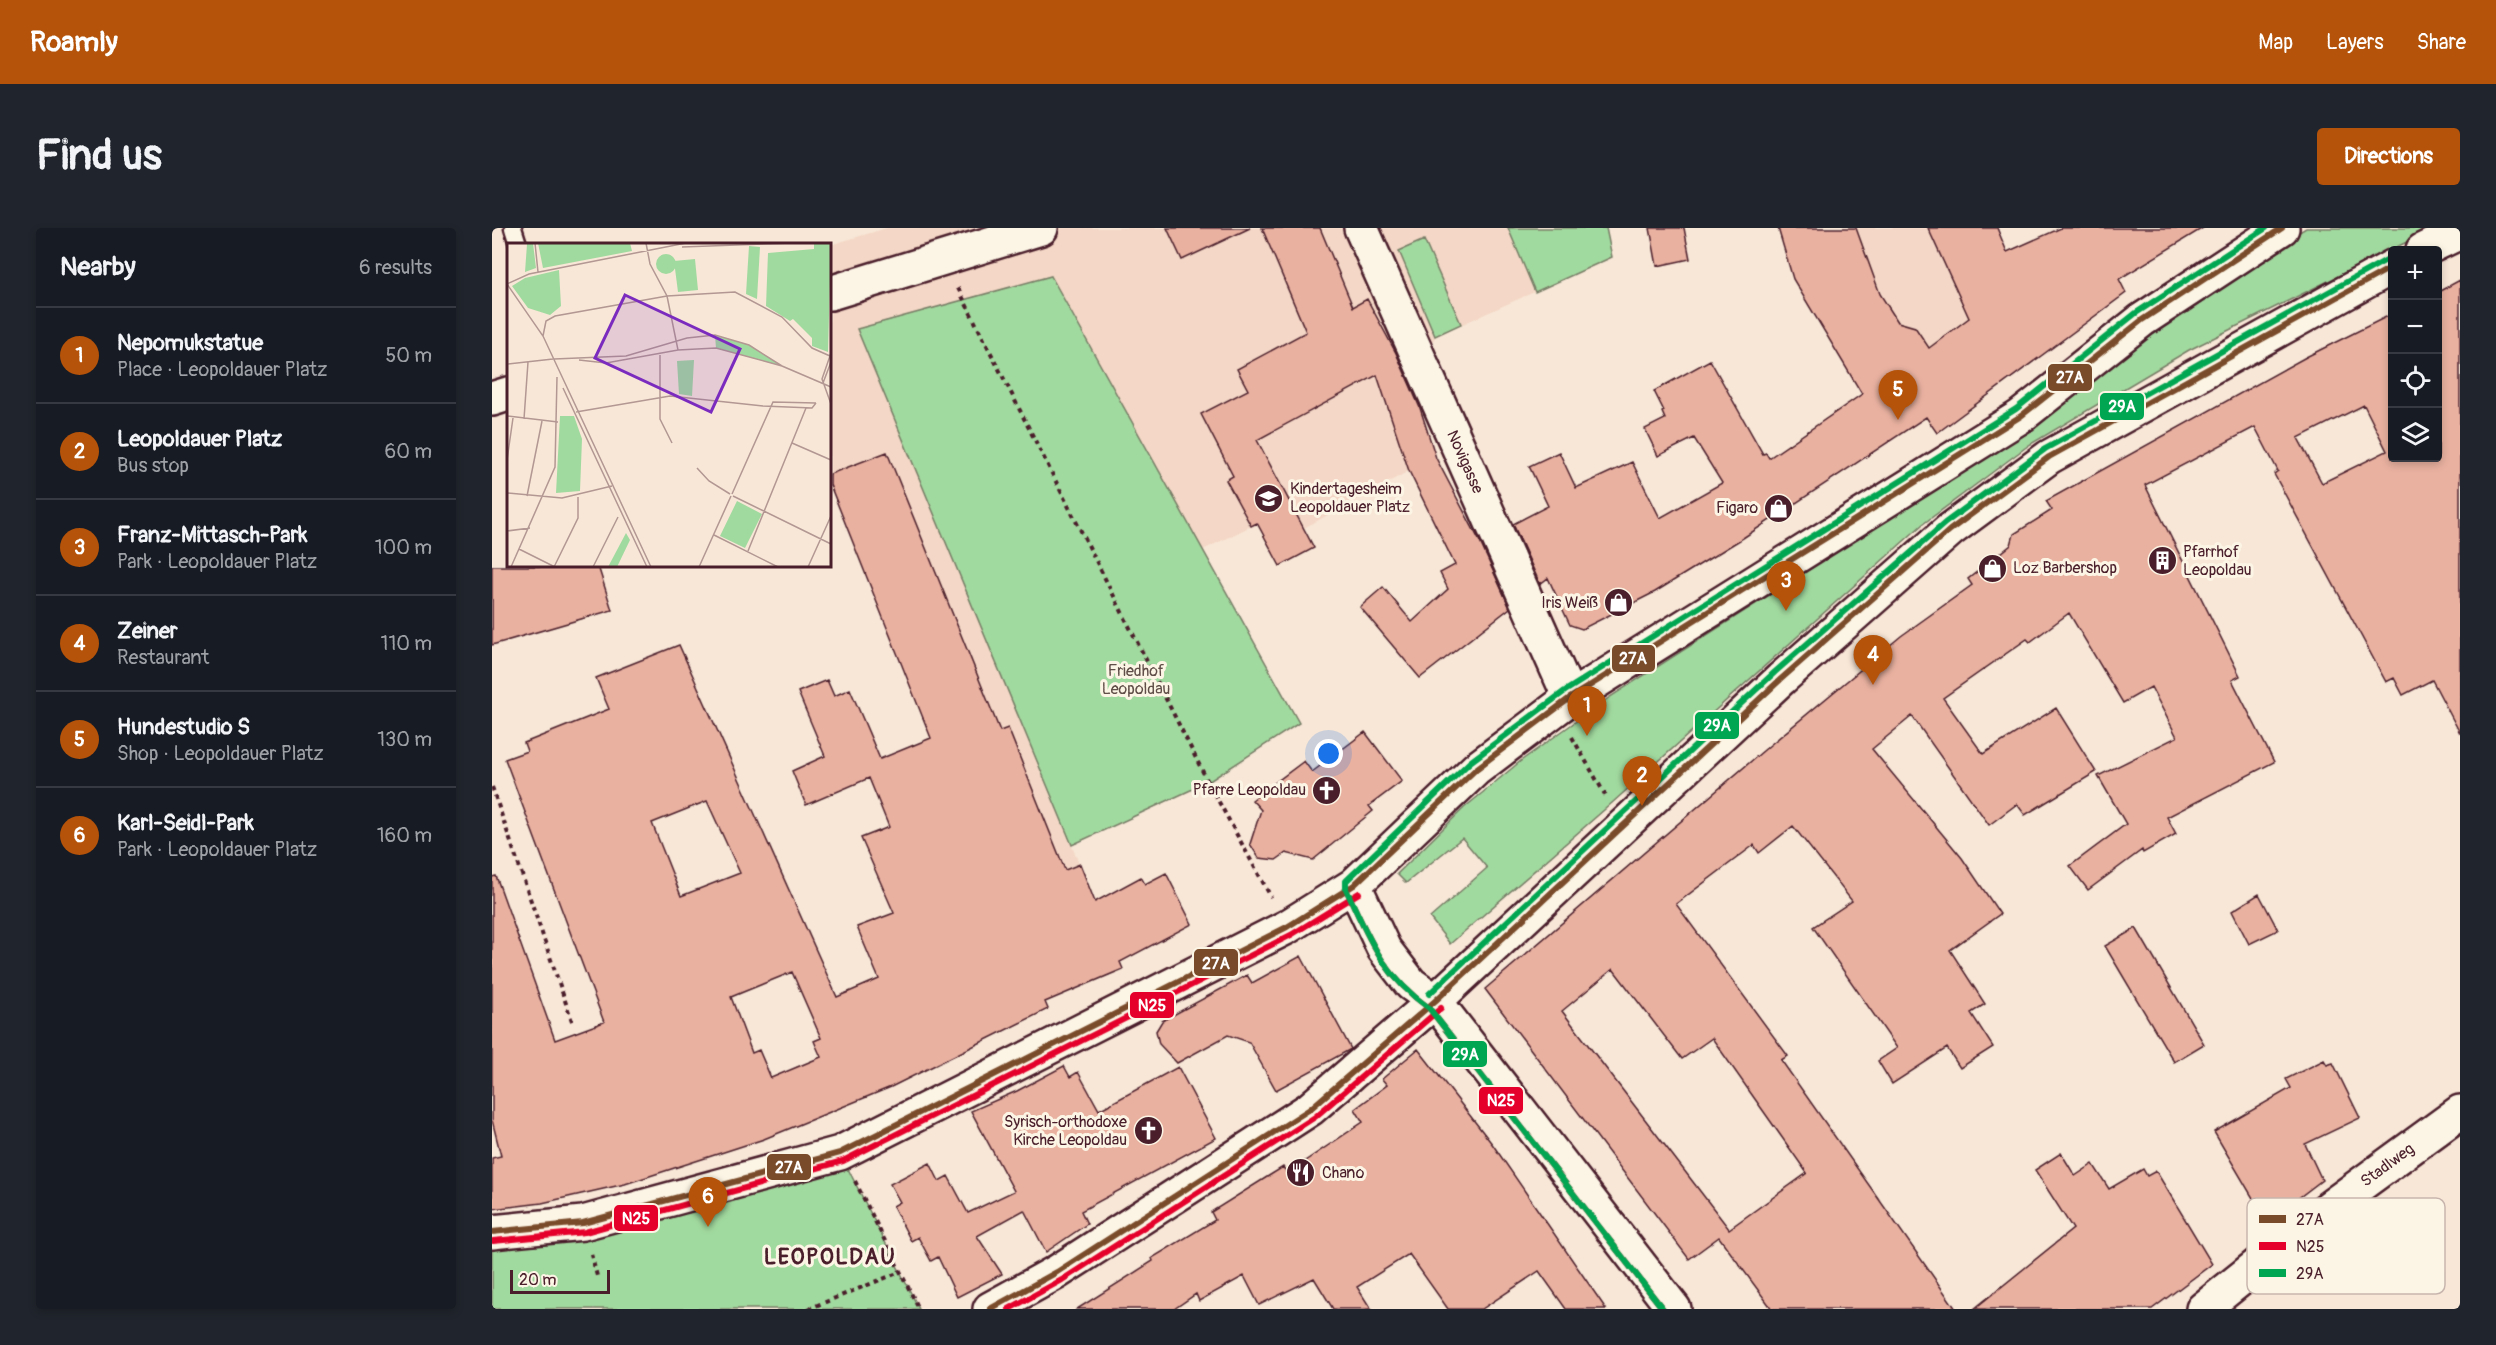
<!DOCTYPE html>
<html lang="en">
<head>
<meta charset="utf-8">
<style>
  :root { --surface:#171b24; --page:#20242c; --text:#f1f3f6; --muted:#9ea1a6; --line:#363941; --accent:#b45309 }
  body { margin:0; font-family:Pangolin,sans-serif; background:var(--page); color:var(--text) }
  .controls { position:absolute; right:18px; top:18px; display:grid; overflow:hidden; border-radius:6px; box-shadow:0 3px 9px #0003 }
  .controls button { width:54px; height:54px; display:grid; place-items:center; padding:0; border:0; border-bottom:2px solid var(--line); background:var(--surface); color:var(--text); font:30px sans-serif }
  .scale { position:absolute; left:18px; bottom:15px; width:100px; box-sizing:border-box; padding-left:6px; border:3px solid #4a1f2b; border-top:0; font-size:16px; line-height:21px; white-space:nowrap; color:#4a1f2b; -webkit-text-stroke:4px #fcf5e5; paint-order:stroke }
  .you { position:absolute; left:837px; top:526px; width:21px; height:21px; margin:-15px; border:4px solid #fff; border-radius:50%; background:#1a73e8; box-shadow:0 0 0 9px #1a73e833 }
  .badge { display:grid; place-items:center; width:39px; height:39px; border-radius:50%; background:var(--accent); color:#fff; font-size:20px; font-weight:700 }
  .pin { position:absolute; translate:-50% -50px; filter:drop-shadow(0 2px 3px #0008) }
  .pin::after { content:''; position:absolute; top:32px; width:21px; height:18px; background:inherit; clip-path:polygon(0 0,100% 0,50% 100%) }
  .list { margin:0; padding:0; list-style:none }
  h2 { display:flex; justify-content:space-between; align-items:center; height:78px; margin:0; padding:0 24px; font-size:26px }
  h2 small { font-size:20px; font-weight:400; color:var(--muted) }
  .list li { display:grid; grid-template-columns:39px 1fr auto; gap:18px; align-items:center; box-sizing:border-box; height:96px; padding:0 24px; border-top:2px solid var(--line) }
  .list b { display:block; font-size:22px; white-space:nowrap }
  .list p { margin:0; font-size:20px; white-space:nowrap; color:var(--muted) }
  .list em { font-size:20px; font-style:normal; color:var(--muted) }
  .icon { flex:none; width:33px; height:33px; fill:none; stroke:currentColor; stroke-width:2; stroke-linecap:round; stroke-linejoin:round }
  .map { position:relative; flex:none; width:1968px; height:1081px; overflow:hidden; border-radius:6px }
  header { display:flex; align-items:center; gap:36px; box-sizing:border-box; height:84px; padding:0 30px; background:var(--accent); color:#fff }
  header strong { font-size:28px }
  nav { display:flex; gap:33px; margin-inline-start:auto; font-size:21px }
  .intro { display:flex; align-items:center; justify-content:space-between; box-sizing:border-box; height:144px; padding:0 36px }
  h1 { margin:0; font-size:42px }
  .button { padding:15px 27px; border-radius:6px; background:var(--accent); color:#fff; font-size:21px; font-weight:700 }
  main { display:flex; gap:36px; padding:0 36px }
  aside { flex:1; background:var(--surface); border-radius:6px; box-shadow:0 3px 9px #0003 }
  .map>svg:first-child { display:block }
</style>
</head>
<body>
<header>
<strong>Roamly</strong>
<nav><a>Map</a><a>Layers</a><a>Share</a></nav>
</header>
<div class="intro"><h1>Find us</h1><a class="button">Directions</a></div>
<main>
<aside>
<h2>Nearby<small>6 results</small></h2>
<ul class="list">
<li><span class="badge">1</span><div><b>Nepomukstatue</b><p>Place · Leopoldauer Platz</p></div><em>50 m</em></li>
<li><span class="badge">2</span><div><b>Leopoldauer Platz</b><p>Bus stop</p></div><em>60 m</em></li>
<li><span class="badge">3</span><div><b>Franz-Mittasch-Park</b><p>Park · Leopoldauer Platz</p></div><em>100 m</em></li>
<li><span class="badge">4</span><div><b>Zeiner</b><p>Restaurant</p></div><em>110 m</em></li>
<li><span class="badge">5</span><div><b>Hundestudio S</b><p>Shop · Leopoldauer Platz</p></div><em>130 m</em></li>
<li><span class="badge">6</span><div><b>Karl-Seidl-Park</b><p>Park · Leopoldauer Platz</p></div><em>160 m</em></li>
</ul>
</aside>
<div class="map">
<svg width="1968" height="1081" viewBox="0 0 1968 1081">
  <rect width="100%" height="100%" fill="#f8e7d7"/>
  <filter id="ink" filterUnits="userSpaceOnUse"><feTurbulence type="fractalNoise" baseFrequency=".0167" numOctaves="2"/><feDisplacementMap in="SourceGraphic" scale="12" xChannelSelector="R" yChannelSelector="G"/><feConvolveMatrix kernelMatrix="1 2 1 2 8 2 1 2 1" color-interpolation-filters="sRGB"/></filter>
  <g filter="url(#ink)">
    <path fill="#f4d7c6" d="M 395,0 L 1114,0 L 1120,29 L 944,108 L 919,148 L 890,161 L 917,243 L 812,300 L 822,320 L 788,338 L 765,295 L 711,322 L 559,48 L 365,101 L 631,741 L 553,774 L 439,510 L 338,257 L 338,17 Z
      M 1330,0 L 1472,0 L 1541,132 L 1445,205 L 1402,144 Z"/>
    <path fill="#a1da9f" stroke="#767c65" stroke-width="1.5" d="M 1016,0 L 1114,0 L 1120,29 L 1043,64 Z
      M 1814,0 L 1943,0 L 1697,122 L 1537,217 L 1431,296 L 1120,575 L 958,716 L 938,690 L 995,640 L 970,610 L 914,655 L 905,646 L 972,580 L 1030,532 L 1118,469 L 1529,206 L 1721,56 Z
      M 932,12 L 969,96 L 943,108 L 907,23 Z
      M 559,48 L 807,495 L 716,554 L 580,617 L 365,101 Z
      M 348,925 L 427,1081 L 0,1081 L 0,1004 Z"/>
    <path fill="#e9b1a0" stroke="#4a1f2b" stroke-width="1.5" fill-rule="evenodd" d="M 675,0 L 758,0 L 690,32 Z
      M 770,0 L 828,0 L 861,79 L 875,71 L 904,125 L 928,180 L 944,230 L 987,312 L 1018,380 L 928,450 L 868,379 L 891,359 L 920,394 L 956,361 L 948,345 L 963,337 L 917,243 L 885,147 L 765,212 L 822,320 L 788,338 L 765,295 L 759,298 L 734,252 L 741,248 L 709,186 L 756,162 L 745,141 L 814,104 Z
      M 1158,0 L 1192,0 L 1198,31 L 1165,38 Z
      M 1286,0 L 1364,0 L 1388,66 L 1406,94 L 1423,99 L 1437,120 L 1477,90 L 1436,0 L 1505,0 L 1515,24 L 1569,0 L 1711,0 L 1627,51 L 1634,65 L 1445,205 L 1434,189 L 1251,310 L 1163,364 L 1090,401 L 1078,397 L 1056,350 L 1048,356 L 1021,296 L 1056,278 L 1037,238 L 1067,224 L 1084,260 L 1140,234 L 1168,290 L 1230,255 L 1202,210 L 1166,228 L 1153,201 L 1173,191 L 1170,184 L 1172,183 L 1162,163 L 1218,132 L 1271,226 L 1274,225 L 1277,230 L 1370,166 L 1301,51 Z
      M 1968,52 L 1968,505 L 1940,452 L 1911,467 L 1902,450 L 1894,454 L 1782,246 L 1786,243 L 1763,199 L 1653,257 L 1748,448 L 1740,452 L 1782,534 L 1675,589 L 1684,606 L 1651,625 L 1650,622 L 1596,662 L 1578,638 L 1634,596 L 1606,548 L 1685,509 L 1659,459 L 1631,475 L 1577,385 L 1538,414 L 1535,411 L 1451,470 L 1491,526 L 1564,480 L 1604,544 L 1533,587 L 1525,576 L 1497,597 L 1420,488 L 1380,521 L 1470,630 L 1508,686 L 1458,722 L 1493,776 L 1479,785 L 1501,819 L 1468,840 L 1455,820 L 1400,856 L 1386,833 L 1405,820 L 1321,699 L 1360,673 L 1301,598 L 1267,625 L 1262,617 L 1184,676 L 1296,828 L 1289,832 L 1464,1081 L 1280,1081 L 1227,1009 L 1197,1031 L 993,761 L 1278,517 L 1409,408 L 1480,357 L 1476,351 L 1519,317 L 1522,306 L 1560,282 L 1554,273 L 1814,129 L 1900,86 L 1900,230 L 1946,230 L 1946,64 ZM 1872,177 L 1895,223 L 1830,255 L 1806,210 ZM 1121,741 L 1190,831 L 1220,810 L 1315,945 L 1237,1001 L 1070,783 Z
      M 395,224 L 508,503 L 516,500 L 573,642 L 588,636 L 603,674 L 649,649 L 653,656 L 674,645 L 700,696 L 628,734 L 631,741 L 553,774 L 556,781 L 399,859 L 272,911 L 133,956 L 50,975 L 0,981 L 0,930 L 9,928 L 0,892 L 0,649 L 4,648 L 63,812 L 112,794 L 13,531 L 35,523 L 32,515 L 117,481 L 104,450 L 187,417 L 345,769 L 387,751 L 365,699 L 402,685 L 369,610 L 397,599 L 377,550 L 314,577 L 300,543 L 333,528 L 306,464 L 335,452 L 342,468 L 358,461 L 388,531 L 439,510 L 338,257 L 338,246 ZM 215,573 L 248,645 L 189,668 L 160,595 ZM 300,744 L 329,810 L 322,813 L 329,829 L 279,850 L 267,822 L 260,825 L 239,769 Z
      M 0,338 L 106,338 L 120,382 L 0,417 Z
      M 873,504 L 910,553 L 877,578 L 881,583 L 821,632 L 794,625 L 784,632 L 767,630 L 758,616 L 769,582 L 760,572 L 812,533 L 820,544 Z
      M 1767,666 L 1786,702 L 1757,716 L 1740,683 Z
      M 1644,700 L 1712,816 L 1682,834 L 1613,718 Z
      M 809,728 L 859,821 L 784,862 L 757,814 L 736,807 L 685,835 L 667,816 L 664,803 L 670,793 L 755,747 L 760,755 Z
      M 926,821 L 1001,917 L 1114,1081 L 1074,1081 L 1047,1043 L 990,1081 L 956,1081 L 917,1026 L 865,1059 L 879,1081 L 841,1081 L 822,1050 L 767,1077 L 752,1048 L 707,1073 L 704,1066 L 682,1081 L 585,1081 L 661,1033 L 660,1030 L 723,992 L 719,984 L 791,939 L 795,945 L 871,894 L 863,881 L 895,857 L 890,851 Z
      M 1832,832 L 1835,837 L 1841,835 L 1868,890 L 1813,916 L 1830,952 L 1775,994 L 1722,904 L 1799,860 L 1794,851 Z
      M 572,838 L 578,849 L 586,844 L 607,882 L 686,839 L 724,910 L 589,983 L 595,996 L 554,1024 L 532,982 L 485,1008 L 510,1046 L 465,1069 L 446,1029 L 439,1033 L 426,1009 L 419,1013 L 401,978 L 408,974 L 398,956 L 438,935 L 447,953 L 456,948 L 476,985 L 522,963 L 479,883 L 525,863 Z
      M 1569,925 L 1583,948 L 1601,936 L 1617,961 L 1651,941 L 1655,948 L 1664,943 L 1720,1036 L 1660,1081 L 1482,1081 L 1581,1001 L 1543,942 Z"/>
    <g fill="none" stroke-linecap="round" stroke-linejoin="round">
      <defs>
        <path id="lane" d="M 21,0 L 26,16"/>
        <g id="street">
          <path id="s1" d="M 869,0 L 1078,470"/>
          <path d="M 338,65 L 549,0"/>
          <path d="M 0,171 L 16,166"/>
          <path d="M 943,773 L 1182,1081"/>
          <path id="s2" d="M 1711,1081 L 1838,979 L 1968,884"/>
        </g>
        <path id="secondary" d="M 1931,22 L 1968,4
          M 862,657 L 892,721 L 919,756 L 943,773
          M 0,1004 L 91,995 L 348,925 L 795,699 L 862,657 L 984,541 L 1078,470 L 1529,188 L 1650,92 L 1790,0
          M 498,1081 L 565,1044 L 818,881 L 943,773 L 1289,451 L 1458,302 L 1557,229 L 1900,39"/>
      </defs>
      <use href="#lane" stroke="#4a1f2b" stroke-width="21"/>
      <use href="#street" stroke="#4a1f2b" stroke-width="38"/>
      <use href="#secondary" stroke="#4a1f2b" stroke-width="38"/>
      <path stroke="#4a1f2b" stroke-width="4" stroke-dasharray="4.5 4.5" stroke-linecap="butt" d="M 466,60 L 716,554 L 779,669
        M 1080,509 L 1115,570
        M 0,559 L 81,796
        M 363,953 L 427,1081
        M 99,1026 L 105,1048
        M 316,1081 L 408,1044"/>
      <use href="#lane" stroke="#fcf5e5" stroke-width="16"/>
      <use href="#street" stroke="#fcf5e5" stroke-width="33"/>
      <use href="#secondary" stroke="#fcf5e5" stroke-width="33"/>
      <defs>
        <path id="bus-1" d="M 0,1004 L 91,995 L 348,925 L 795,699 L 862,657 L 984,541 L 1078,470 L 1529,188 L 1650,92 L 1790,0
          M 498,1081 L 565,1044 L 818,881 L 943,773 L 1289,451 L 1458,302 L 1557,229 L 1900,39"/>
        <path id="bus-2" d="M 854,661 C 877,710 890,747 937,780 L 1171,1081
          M 1,1013 L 93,1004 L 351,933 L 799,707 L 867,665
          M 517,1081 L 570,1052 L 823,889 L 949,780"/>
        <path id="bus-3" d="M 937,766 L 1283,444 L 1453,295 L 1553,221 L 1896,31
          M 1171,1081 L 937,780 C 890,747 877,710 854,661 L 854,653 L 978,534 L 1073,463 L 1524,181 L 1644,85 L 1774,0"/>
      </defs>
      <use href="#bus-1" stroke="#fcf5e5" stroke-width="10"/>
      <use href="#bus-2" stroke="#fcf5e5" stroke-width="10"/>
      <use href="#bus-3" stroke="#fcf5e5" stroke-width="10"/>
      <use href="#bus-1" stroke="#7a4b2a" stroke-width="6"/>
      <use href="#bus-2" stroke="#e4002b" stroke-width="6"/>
      <use href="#bus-3" stroke="#00a651" stroke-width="6"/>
    </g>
  </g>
  <defs>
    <symbol id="school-disc" viewBox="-11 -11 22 22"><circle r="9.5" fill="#4a1f2b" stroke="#fcf5e5"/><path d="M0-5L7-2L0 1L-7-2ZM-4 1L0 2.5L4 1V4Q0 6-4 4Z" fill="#fff"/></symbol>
    <symbol id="shop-disc" viewBox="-11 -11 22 22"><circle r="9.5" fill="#4a1f2b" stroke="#fcf5e5"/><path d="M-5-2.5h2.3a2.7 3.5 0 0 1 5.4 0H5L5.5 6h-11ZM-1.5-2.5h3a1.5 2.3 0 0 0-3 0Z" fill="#fff"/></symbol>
    <symbol id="building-disc" viewBox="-11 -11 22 22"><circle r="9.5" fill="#4a1f2b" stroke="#fcf5e5"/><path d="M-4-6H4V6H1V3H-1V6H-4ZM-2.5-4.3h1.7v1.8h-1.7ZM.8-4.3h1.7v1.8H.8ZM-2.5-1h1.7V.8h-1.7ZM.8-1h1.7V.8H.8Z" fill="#fff"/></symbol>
    <symbol id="church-disc" viewBox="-11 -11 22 22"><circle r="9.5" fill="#4a1f2b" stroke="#fcf5e5"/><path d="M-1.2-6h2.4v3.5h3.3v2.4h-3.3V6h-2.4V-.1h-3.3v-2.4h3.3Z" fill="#fff"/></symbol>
    <symbol id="restaurant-disc" viewBox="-11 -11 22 22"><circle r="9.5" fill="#4a1f2b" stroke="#fcf5e5"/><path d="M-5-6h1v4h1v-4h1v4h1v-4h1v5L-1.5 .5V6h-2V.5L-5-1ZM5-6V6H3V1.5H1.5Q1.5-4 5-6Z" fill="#fff"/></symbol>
  </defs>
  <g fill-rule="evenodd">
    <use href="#school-disc" x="760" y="254" width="33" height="33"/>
    <use href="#shop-disc" x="1270" y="264" width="33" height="33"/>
    <use href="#building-disc" x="1654" y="316" width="33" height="33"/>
    <use href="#shop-disc" x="1484" y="324" width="33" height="33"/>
    <use href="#shop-disc" x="1110" y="358" width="33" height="33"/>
    <use href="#church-disc" x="818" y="546" width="33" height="33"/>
    <use href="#church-disc" x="640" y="886" width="33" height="33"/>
    <use href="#restaurant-disc" x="792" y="928" width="33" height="33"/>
  </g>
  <g text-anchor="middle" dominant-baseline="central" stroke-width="6" stroke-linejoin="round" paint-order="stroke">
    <g font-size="16" fill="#4a1f2b" stroke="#fcf5e5">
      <text stroke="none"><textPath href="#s1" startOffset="256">Novigasse</textPath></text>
      <text stroke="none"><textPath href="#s2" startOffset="234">Stadlweg</textPath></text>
    </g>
    <g font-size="16" fill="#4a1f2b" stroke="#fcf5e5" text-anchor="start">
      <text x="798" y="261">Kindertagesheim<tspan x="798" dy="18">Leopoldauer Platz</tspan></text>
      <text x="1266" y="280" text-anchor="end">Figaro</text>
      <text x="1691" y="324">Pfarrhof<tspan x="1691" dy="18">Leopoldau</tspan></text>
      <text x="1521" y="340">Loz Barbershop</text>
      <text x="1106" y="375" text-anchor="end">Iris Weiß</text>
      <text x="814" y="562" text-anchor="end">Pfarre Leopoldau</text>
      <text x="635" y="894" text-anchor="end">Syrisch-orthodoxe<tspan x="635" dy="18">Kirche Leopoldau</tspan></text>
      <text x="830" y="945">Chano</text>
    </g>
    <g font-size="16" fill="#604e48" stroke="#fcf5e5">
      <text x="644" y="443">Friedhof<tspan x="644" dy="18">Leopoldau</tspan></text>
    </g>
    <g font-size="22" font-weight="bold" letter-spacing="1.5" fill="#4a1f2b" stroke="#fcf5e5">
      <text x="338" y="1029">LEOPOLDAU</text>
    </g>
  </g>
  <g transform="translate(15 15)">
    <rect width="324" height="324" fill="#f8e7d7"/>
    <path d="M 26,0 L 29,25 L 18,29 L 20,1 ZM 31,0 L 123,0 L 125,8 L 36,25 ZM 307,0 L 324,0 L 321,109 L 305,103 L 305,95 L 286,76 L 283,78 L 259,63 L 261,10 L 307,6 ZM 242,3 L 253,4 L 250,56 L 239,51 ZM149 21a10 10 0 1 1 20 0a10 10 0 1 1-20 0ZM 188,16 L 191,47 L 171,49 L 167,18 ZM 52,27 L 54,63 L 43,72 L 21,65 L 5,43 L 18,35 ZM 208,92 L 242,102 L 275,123 L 209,105 ZM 187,117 L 185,153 L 172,151 L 170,118 ZM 53,173 L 67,173 L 75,196 L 73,248 L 49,250 ZM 230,258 L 255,271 L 238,305 L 213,293 ZM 119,290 L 123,297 L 110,324 L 101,324 Z" fill="#a1da9f"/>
    <path fill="none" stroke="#b29792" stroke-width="1.5" d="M 28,0 L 31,29M 139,0 L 143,21 L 160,53 L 171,107M 175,4 L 286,0M 0,41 L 36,93 L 144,324M 0,41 L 22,31 L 179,0M 36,93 L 39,78 L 48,73 L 160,53 L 228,49 L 275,74 L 305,105 L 323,113M 324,110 L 315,136 L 324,161M 153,112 L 153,176 L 165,200M 47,116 L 119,113 L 180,95 L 208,92 L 242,102 L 275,123 L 324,144M 72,117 L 99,120 L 171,107 L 209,105 L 275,123M 0,121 L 46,116M 316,140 L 324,119M 56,145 L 140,324M 69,169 L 163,153 L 256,163 L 305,165 L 309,160M 0,173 L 51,179M 17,176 L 21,119M 285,200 L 324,217M 0,217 L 6,175M 190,225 L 202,238 L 223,251M 0,250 L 55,255 L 105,243M 225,251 L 266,159 L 309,160M 20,253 L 35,178M 226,253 L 324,301M 0,288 L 23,285M 207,292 L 271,324M 12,306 L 48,324M 241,308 L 299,165M 4,324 L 48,224 L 50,134M 47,324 L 71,275 L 71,254M 86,324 L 111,274M 192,324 L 224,253M 301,324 L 324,273"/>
    <path fill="#7b2cbf" fill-opacity="0.15" stroke="#7b2cbf" stroke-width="3" d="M 118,52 L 233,106 L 204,169 L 88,115 Z"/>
    <rect width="324" height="324" fill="none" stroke="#4a1f2b" stroke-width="3"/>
  </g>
  <rect x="1755" y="970" width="198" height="96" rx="9" fill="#fcf5e5" stroke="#c7b5ad" stroke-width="1.5"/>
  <rect x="1767" y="987" width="27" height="8" fill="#7a4b2a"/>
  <rect x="1767" y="1014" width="27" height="8" fill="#e4002b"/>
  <rect x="1767" y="1041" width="27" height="8" fill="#00a651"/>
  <g font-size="16" fill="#4a1f2b">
    <text x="1804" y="997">27A</text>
    <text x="1804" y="1024">N25</text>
    <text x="1804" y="1051">29A</text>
  </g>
  <g stroke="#fcf5e5" stroke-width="2">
    <rect x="1555" y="135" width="46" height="29" rx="6" fill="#7a4b2a"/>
    <rect x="1607" y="164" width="46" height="29" rx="6" fill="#00a651"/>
    <rect x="1119" y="416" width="45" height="29" rx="6" fill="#7a4b2a"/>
    <rect x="1202" y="483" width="46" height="29" rx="6" fill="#00a651"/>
    <rect x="701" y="720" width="46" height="29" rx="6" fill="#7a4b2a"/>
    <rect x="637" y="763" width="46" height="28" rx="6" fill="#e4002b"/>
    <rect x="950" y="812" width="46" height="28" rx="6" fill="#00a651"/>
    <rect x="986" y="858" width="46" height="29" rx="6" fill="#e4002b"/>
    <rect x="274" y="925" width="46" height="28" rx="6" fill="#7a4b2a"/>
    <rect x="121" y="976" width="46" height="28" rx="6" fill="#e4002b"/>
  </g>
  <g font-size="16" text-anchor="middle" font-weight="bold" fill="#fff">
    <text x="1578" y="155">27A</text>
    <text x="1630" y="184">29A</text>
    <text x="1141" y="436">27A</text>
    <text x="1225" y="503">29A</text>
    <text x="724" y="741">27A</text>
    <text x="660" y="783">N25</text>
    <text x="973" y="832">29A</text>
    <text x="1009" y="878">N25</text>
    <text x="297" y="945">27A</text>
    <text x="144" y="996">N25</text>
  </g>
</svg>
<div class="controls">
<button>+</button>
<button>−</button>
<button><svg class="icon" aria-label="locate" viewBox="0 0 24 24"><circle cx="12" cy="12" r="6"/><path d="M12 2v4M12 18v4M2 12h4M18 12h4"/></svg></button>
<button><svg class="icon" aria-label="layers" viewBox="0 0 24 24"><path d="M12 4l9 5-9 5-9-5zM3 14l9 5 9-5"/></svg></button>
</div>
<div class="scale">20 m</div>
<div class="you"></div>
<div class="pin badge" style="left:1095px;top:508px">1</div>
<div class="pin badge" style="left:1150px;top:578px">2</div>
<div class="pin badge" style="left:1294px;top:383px">3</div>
<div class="pin badge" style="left:1381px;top:457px">4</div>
<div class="pin badge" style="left:1406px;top:192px">5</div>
<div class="pin badge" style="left:216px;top:999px">6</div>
</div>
</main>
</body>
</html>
